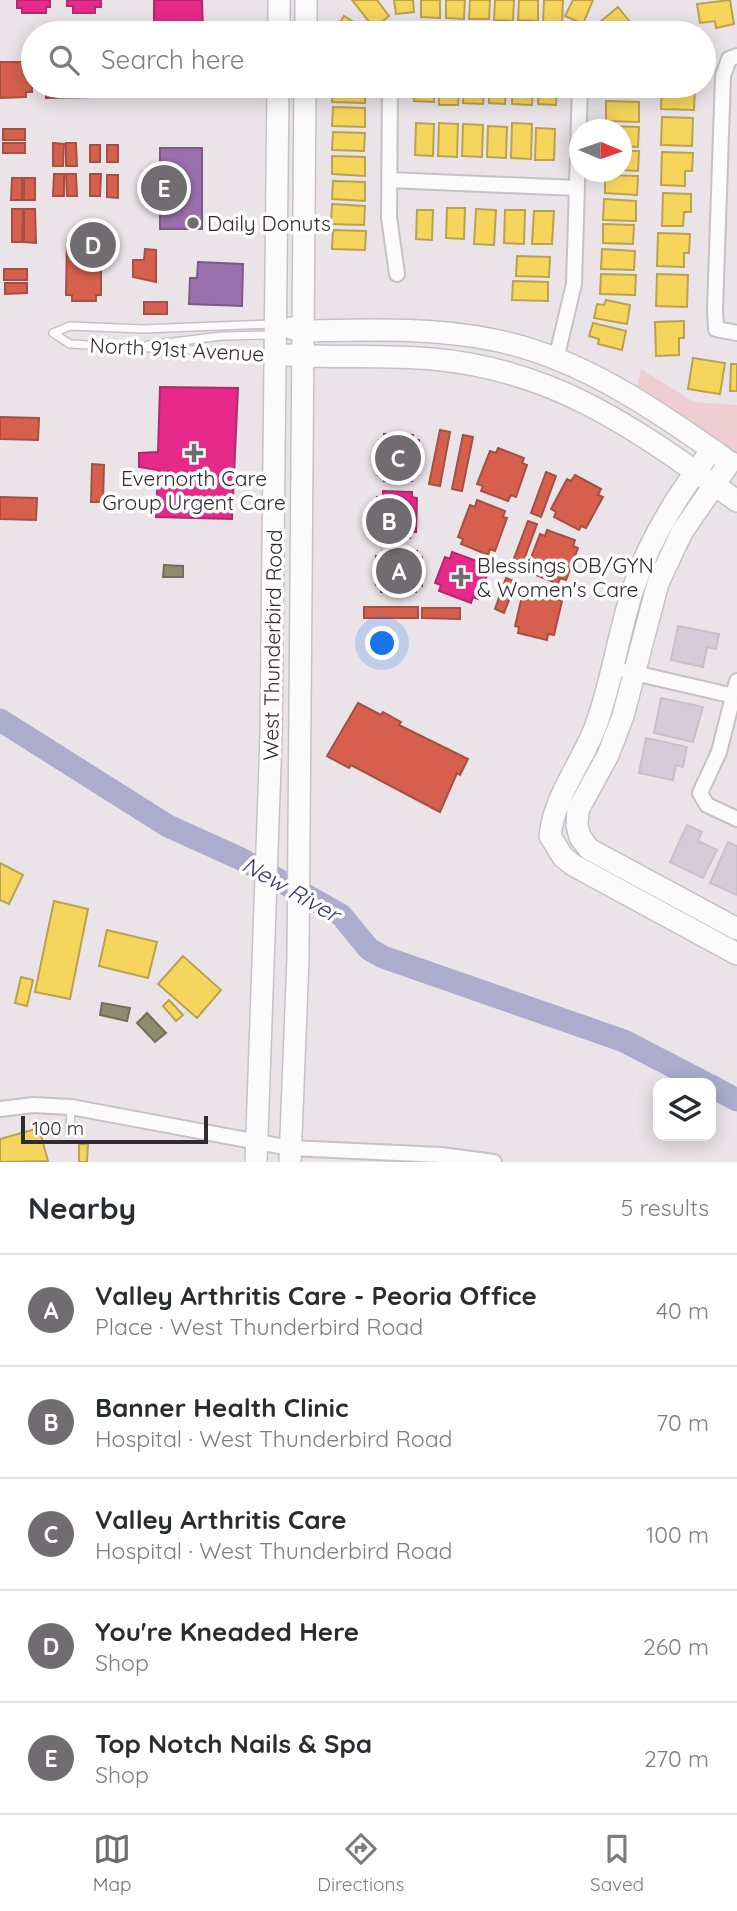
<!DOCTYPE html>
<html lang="en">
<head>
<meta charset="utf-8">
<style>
  :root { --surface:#fff; --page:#f7f7f7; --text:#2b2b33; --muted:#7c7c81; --line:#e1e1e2; --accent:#706c70 }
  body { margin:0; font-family:Quicksand,sans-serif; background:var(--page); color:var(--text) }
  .controls { position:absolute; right:21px; bottom:21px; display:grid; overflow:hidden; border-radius:14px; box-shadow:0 4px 18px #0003 }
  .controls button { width:63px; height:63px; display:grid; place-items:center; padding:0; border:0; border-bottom:2px solid var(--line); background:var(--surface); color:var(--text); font:35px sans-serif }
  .compass { position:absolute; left:569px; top:119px; width:63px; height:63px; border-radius:50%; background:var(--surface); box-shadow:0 4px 18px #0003; rotate:92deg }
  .scale { position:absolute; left:21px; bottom:18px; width:187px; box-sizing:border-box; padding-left:7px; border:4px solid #2f2b2f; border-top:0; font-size:19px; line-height:24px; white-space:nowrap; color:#2f2b2f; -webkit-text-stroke:5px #fff; paint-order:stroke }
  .you { position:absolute; left:383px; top:644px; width:24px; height:24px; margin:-18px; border:5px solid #fff; border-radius:50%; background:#1a73e8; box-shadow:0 0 0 10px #1a73e833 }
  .badge { display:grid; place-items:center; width:46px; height:46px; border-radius:50%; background:var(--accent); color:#fff; font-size:23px; font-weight:700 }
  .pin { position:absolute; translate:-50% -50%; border:4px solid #fff; box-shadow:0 2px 7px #0006 }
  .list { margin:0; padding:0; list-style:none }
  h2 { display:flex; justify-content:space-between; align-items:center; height:91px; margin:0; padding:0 28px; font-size:30px }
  h2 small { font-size:23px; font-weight:400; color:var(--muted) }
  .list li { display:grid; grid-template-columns:46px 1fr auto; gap:21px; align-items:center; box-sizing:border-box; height:112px; padding:0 28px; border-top:2px solid var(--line) }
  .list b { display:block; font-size:26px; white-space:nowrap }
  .list p { margin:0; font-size:23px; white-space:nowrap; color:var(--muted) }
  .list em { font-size:23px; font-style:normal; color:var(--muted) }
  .icon { flex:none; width:38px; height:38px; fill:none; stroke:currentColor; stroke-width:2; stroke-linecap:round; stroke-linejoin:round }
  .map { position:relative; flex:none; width:737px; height:1162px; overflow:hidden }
  .search { position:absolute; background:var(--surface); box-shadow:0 4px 18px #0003; left:21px; right:21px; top:21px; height:77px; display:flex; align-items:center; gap:18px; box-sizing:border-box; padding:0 24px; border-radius:38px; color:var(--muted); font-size:26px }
  .sheet { height:651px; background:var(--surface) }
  nav { display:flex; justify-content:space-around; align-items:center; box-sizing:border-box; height:98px; border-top:2px solid var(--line); background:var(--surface); font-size:19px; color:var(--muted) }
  nav a { display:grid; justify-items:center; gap:4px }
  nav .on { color:var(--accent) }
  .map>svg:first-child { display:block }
</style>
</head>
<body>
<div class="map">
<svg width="737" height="1162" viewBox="0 0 737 1162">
  <rect width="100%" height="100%" fill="#eae4e9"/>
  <path fill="#efced3" d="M 641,369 L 694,402 L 737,405 L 737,454 L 637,386 Z"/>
  <path fill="#f6d55c" stroke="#baa24e" stroke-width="2" d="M 352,0 L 377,0 L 389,16 L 374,28 Z
    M 394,0 L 413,0 L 414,12 L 396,14 Z
    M 421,0 L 440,0 L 440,18 L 421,17 Z
    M 446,0 L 465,0 L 464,19 L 446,18 Z
    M 470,0 L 490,0 L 489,19 L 469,19 Z
    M 495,0 L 514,0 L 513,21 L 494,20 Z
    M 519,0 L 538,0 L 538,21 L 518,20 Z
    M 544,0 L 563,0 L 562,23 L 543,23 Z
    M 573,0 L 593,0 L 583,24 L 565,16 Z
    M 730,0 L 734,24 L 716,28 L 715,21 L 700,23 L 697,4 Z
    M 618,7 L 630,22 L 617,33 L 598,33 L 593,28 Z
    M 344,16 L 371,33 L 334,32 Z
    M 333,86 L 366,86 L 365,103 L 332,102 Z
    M 415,86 L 434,86 L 434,102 L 414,101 Z
    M 439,86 L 459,86 L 458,105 L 439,105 Z
    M 464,86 L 484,86 L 483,104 L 463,103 Z
    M 489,86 L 506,86 L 505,104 L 489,103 Z
    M 512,86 L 533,86 L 532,105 L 512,104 Z
    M 539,86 L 557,86 L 556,105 L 538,104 Z
    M 606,86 L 639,86 L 639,97 L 606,95 Z
    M 662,86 L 695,86 L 694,110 L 661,109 Z
    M 606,101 L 639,102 L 639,122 L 606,121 Z
    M 333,107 L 365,108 L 365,127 L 332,126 Z
    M 662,117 L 693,118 L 692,146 L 661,145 Z
    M 416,123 L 434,124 L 433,156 L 415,155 Z
    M 439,123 L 458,124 L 457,157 L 438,156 Z
    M 512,123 L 532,124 L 531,159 L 511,158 Z
    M 463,124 L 483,125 L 482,157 L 462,156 Z
    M 488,126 L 507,127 L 506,158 L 487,157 Z
    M 606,126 L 639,127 L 638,147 L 622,146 L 622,130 L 606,130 Z
    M 536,128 L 555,129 L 554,160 L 535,160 Z
    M 333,132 L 365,133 L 364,151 L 332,150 Z
    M 622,151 L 639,151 L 638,171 L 622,170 Z
    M 662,152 L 693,153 L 692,171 L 685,171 L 685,186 L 661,185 Z
    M 332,156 L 365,157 L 365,176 L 332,174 Z
    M 605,175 L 638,176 L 637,195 L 605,193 Z
    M 333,181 L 365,182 L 365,201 L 332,199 Z
    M 663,193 L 691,194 L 691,212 L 684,212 L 683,226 L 662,226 Z
    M 604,199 L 636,201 L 636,221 L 603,220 Z
    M 332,204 L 365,206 L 364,225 L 331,224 Z
    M 447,208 L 465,208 L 464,239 L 446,238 Z
    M 476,209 L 496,210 L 494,245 L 474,244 Z
    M 417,210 L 433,210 L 432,240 L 416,239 Z
    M 505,210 L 525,210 L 524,244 L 504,243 Z
    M 534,211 L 554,211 L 552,244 L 532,244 Z
    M 603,224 L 634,225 L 633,244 L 603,243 Z
    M 333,230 L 366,231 L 365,250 L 332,249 Z
    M 658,233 L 690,234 L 689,253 L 684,253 L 684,267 L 657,266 Z
    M 602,249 L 635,251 L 634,270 L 601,269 Z
    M 517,256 L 550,257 L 549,277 L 516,276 Z
    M 601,274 L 636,275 L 635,295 L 600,294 Z
    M 657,274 L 688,275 L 687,307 L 656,306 Z
    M 513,281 L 548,282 L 548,301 L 512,300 Z
    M 606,300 L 630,305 L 627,324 L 594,318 L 597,304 L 604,305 Z
    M 684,321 L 684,338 L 679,338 L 679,355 L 656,356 L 655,322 Z
    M 593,323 L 626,331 L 622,350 L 598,344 L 599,339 L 589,336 Z
    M 693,358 L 725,363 L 720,394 L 688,389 Z
    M 731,364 L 737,364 L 737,391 L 730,391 Z
    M 0,863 L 23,875 L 9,904 L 0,900 Z
    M 54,901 L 88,909 L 70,999 L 35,992 Z
    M 107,930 L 157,942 L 148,978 L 99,966 Z
    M 183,956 L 221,990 L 197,1018 L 158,984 Z
    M 21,977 L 33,980 L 27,1006 L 15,1003 Z
    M 169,1000 L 183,1015 L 176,1021 L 163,1006 Z
    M 39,1128 L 48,1161 L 0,1162 L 0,1139 Z
    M 79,1144 L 88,1144 L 87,1162 L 79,1162 Z"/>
  <path fill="#d6604d" stroke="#a45044" stroke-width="2" d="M 0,62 L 26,62 L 26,68 L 32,68 L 32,92 L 26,92 L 26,97 L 0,98 Z
    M 46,86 L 98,86 L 98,91 L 92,91 L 92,97 L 46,98 Z
    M 141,86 L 174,86 L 175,97 L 141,97 Z
    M 182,86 L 205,86 L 205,96 L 182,96 Z
    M 3,129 L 25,129 L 25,140 L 3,140 Z
    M 3,143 L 25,143 L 25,153 L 3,153 Z
    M 53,143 L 64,144 L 63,166 L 53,166 Z
    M 66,143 L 76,143 L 77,166 L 66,166 Z
    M 90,145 L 100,145 L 100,162 L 90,162 Z
    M 107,145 L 118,145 L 118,162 L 107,162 Z
    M 54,174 L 64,174 L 64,196 L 53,196 Z
    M 66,174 L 76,174 L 77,196 L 67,196 Z
    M 90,174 L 101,174 L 100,196 L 90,196 Z
    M 107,175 L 118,175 L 118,198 L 107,197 Z
    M 12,178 L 22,178 L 22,200 L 11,200 Z
    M 24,178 L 35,178 L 35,200 L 24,200 Z
    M 12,209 L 23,209 L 22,242 L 12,242 Z
    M 24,209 L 35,209 L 36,243 L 24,242 Z
    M 67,240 L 96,240 L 96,247 L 101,247 L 101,295 L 96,295 L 96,301 L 72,301 L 72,295 L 66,295 Z
    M 145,249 L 156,250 L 156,282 L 133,277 L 133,260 L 144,260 Z
    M 4,269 L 27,269 L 27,280 L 4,280 Z
    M 5,283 L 27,283 L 27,293 L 5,294 Z
    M 144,302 L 167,302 L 167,314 L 144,314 Z
    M 0,417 L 39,418 L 38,440 L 0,439 Z
    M 440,430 L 450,432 L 440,486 L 429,484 Z
    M 463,435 L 473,437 L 462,491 L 452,489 Z
    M 498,448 L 524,458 L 522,463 L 527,465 L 516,497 L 511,495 L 508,501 L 481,491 L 483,486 L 477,484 L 490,451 L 496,453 Z
    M 92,464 L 104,465 L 103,502 L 91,502 Z
    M 546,472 L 556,476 L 541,517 L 531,513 Z
    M 575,475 L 601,489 L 598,495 L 603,497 L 586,528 L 581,526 L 579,530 L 554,517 L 556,512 L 551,509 L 567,479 L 571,481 Z
    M 0,497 L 37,498 L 36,520 L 0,519 Z
    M 477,500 L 505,511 L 503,517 L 507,518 L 495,551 L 490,549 L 488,555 L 461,544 L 463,539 L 458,537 L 470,505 L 475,507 Z
    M 528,521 L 537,524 L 522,565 L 513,561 Z
    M 547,530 L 575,540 L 573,546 L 578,548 L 566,580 L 560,578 L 558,584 L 531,573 L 533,568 L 528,566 L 540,534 L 545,536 Z
    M 382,551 L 417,551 L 417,557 L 422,557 L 422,586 L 416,586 L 416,592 L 381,592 L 381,585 L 376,585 L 376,556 L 382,557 Z
    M 506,578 L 516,582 L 504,613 L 495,609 Z
    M 530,588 L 557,594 L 556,599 L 562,601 L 554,635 L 548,634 L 547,640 L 518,633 L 519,627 L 515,626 L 523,592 L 529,594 Z
    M 364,607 L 418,607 L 418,618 L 364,618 Z
    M 422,608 L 460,608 L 460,619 L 422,618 Z
    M 358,703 L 381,715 L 383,712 L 401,722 L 399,725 L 468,759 L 460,775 L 457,773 L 440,812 L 351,765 L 349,768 L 327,756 Z"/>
  <path fill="#9970ab" stroke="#795b86" stroke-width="2" d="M 160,148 L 202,148 L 202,229 L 160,229 Z
    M 198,262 L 243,264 L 242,306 L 189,304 L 190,278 L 197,278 Z"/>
  <path fill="#e7298a" stroke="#b02a6f" stroke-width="2" d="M 17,0 L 50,0 L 50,7 L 46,7 L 46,13 L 22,13 L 22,8 L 17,8 Z
    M 67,0 L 101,0 L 101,7 L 95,7 L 95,13 L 73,13 L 73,6 L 67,6 Z
    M 154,0 L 202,0 L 203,33 L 154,33 Z
    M 160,387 L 238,388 L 232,519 L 156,517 L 158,470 L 139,467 L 139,453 L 158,452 Z
    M 384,434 L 413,435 L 413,440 L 419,440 L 418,475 L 412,475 L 412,481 L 384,481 L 384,475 L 378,475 L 379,440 L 384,440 Z
    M 383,491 L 412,492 L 412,497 L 417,498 L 416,532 L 411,532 L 410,538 L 383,538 L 383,532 L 376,532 L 377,497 L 383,497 Z
    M 452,552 L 485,564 L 483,570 L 488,572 L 478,599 L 473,597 L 471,603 L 439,591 L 441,585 L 435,583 L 445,557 L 450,559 Z"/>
  <path fill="#8c8c6e" stroke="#706f5b" stroke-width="2" d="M 164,565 L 183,566 L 183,577 L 163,577 Z
    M 102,1003 L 130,1008 L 127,1021 L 100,1015 Z
    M 147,1013 L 166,1033 L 155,1042 L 137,1023 Z"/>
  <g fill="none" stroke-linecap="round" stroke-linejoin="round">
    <path stroke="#acaccd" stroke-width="23" d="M 0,720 L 168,826 L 241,859 L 341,915 L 369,949 L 383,957 L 624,1041 L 705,1083
      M 711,1086 L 737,1100"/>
  </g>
  <path fill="#d4cdd7" stroke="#c6c2c7" stroke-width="2" d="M 678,626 L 719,634 L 716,649 L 707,647 L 703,667 L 671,660 Z
    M 661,698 L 703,707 L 693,742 L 654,733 Z
    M 646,738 L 687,747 L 683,767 L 676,765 L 673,780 L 639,773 Z
    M 687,825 L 702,832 L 698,841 L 717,850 L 703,878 L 670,862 Z
    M 728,842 L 737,846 L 737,895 L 710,883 Z"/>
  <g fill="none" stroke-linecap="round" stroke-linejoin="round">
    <defs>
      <path id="lane" d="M 53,333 L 70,344 L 272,354
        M 53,333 L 70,326 L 143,329 L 271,324
        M 148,345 L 222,336 L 272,335
        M 70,1130 L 71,1107"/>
      <path id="street" d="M 737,56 L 729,59 L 723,76 L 715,310 L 716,329 L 737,333
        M 390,86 L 389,217 L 397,274
        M 389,180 L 577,188
        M 556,359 L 574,284 L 580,86
        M 626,671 L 734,696
        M 737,681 L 719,752 L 700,793 L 707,805 L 737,819
        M 0,1109 L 33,1105 L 71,1107 L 290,1148 L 441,1155 L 494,1162"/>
      <path id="secondary" d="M 279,33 L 279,0
        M 306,33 L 306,0
        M 291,328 L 302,331 C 365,330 431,327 494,340 C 580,357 654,409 724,458
        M 287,355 C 335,358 384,355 432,359 C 558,370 638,431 737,501
        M 712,450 C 679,492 650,537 633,589 C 618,634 612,683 595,728 C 581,764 554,797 550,836 L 563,857 L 573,865 L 737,954
        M 730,462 L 682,532 L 658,583 L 623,716 L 608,755 L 578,810 L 577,825 L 580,837 L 589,849 L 737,929
        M 256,1162 L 271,736 L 278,86
        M 290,1162 L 298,958 L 305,86"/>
    </defs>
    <use href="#lane" stroke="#c6c1c5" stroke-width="10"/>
    <use href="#street" stroke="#c6c1c5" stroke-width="18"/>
    <use href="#secondary" stroke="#c6c1c5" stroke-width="24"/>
    <use href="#lane" stroke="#fcfbfc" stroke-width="7"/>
    <use href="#street" stroke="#fcfbfc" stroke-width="14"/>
    <use href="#secondary" stroke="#fcfbfc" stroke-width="21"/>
  </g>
  <g fill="#706c70" stroke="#fff" stroke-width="2.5">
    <circle cx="193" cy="223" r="7"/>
    <path d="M190.5 442.5h7v7h7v7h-7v7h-7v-7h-7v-7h7z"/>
    <path d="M457.5 566.5h7v7h7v7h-7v7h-7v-7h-7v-7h7z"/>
  </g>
  <g text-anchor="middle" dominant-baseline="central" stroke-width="7" stroke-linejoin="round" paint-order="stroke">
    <g font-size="21" fill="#2f2b2f" stroke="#fff" text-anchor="start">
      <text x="207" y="223">Daily Donuts</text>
      <text x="194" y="478" text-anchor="middle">Evernorth Care<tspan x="194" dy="24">Group Urgent Care</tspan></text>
      <text x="477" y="565">Blessings OB/GYN<tspan x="477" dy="24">&amp; Women's Care</tspan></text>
    </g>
    <g font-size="21" fill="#2f2b2f" stroke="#fff">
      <text transform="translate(177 349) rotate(3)">North 91st Avenue</text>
      <text transform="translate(272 645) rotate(-89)">West Thunderbird Road</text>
    </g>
    <g font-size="23" font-style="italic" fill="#393670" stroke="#fff">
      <text transform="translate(291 889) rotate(30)">New River</text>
    </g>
  </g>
</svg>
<div class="controls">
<button><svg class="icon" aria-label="layers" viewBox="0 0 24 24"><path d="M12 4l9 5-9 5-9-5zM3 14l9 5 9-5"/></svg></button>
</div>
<svg class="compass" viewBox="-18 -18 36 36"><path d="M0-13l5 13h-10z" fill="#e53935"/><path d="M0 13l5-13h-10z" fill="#7c7c81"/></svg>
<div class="scale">100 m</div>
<div class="you"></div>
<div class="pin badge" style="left:399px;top:571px">A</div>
<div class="pin badge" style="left:389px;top:521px">B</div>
<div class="pin badge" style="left:398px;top:458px">C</div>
<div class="pin badge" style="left:93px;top:245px">D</div>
<div class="pin badge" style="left:164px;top:188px">E</div>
<div class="search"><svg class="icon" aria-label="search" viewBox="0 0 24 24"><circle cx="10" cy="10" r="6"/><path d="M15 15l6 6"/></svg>Search here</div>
</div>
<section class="sheet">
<h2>Nearby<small>5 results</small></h2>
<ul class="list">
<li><span class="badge">A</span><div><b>Valley Arthritis Care - Peoria Office</b><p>Place · West Thunderbird Road</p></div><em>40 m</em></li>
<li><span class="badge">B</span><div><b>Banner Health Clinic</b><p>Hospital · West Thunderbird Road</p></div><em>70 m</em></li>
<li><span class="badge">C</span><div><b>Valley Arthritis Care</b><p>Hospital · West Thunderbird Road</p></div><em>100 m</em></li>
<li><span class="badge">D</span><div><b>You're Kneaded Here</b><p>Shop</p></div><em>260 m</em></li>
<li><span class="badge">E</span><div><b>Top Notch Nails &amp; Spa</b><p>Shop</p></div><em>270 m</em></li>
</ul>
</section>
<nav>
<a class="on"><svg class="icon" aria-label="map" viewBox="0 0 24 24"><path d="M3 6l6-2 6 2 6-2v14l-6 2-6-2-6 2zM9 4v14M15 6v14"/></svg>Map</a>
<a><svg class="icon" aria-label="directions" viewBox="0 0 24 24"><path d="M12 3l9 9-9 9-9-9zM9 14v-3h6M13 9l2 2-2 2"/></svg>Directions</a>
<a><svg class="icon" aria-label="saved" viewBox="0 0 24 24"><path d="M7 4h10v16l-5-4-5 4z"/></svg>Saved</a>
</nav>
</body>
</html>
